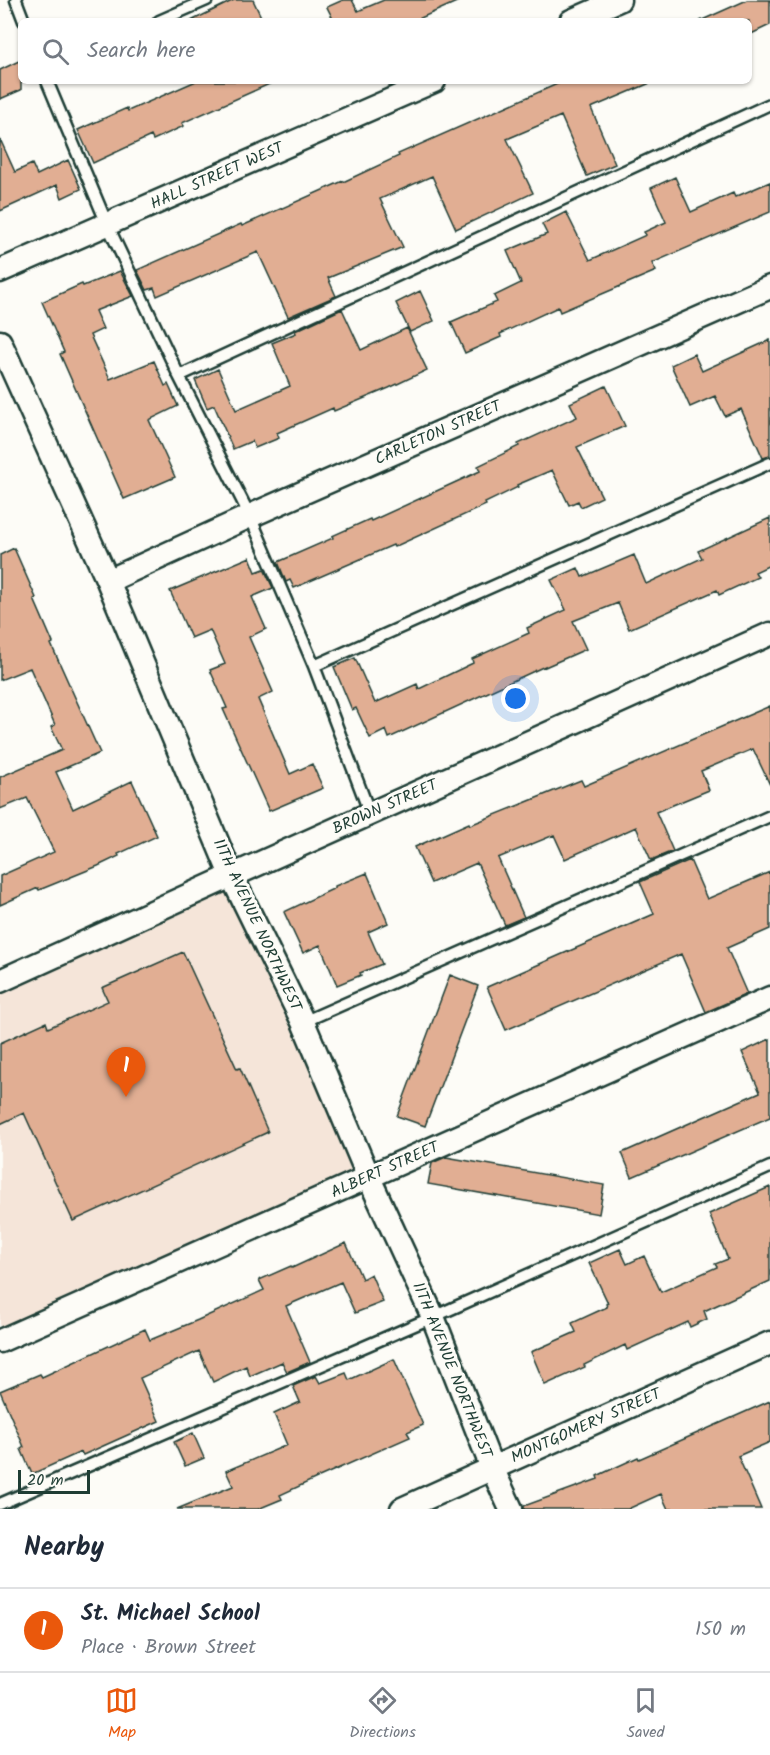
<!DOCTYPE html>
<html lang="en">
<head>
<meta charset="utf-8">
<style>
  :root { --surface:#fff; --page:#f6f6f7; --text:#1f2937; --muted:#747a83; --line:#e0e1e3; --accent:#ea580c }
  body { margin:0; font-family:Kalam,sans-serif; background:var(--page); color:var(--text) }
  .scale { position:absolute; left:18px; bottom:15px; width:72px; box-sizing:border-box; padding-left:6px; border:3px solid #1f3d34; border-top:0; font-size:16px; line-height:21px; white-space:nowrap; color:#1f3d34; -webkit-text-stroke:4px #fdfcf7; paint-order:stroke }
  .you { position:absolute; left:516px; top:699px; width:21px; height:21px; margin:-15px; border:4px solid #fff; border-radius:50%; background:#1a73e8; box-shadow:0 0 0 9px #1a73e833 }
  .badge { display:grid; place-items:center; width:39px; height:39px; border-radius:50%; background:var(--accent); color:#fff; font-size:20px; font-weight:700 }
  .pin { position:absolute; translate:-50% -50px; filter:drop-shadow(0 2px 3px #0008) }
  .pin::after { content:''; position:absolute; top:32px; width:21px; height:18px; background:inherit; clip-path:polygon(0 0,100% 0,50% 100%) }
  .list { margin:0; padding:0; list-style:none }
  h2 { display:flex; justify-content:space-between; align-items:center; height:78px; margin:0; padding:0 24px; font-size:26px }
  h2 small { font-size:20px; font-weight:400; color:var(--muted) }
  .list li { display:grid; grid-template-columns:39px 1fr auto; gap:18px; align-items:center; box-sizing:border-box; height:84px; padding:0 24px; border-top:2px solid var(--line) }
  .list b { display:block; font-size:22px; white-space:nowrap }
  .list p { margin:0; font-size:20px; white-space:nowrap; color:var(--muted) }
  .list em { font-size:20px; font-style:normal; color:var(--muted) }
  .icon { flex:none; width:33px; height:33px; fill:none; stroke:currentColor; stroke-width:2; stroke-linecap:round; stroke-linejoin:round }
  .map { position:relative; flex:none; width:770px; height:1509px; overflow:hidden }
  .search { position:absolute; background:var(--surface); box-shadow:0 2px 4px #0004; left:18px; right:18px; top:18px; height:66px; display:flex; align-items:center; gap:15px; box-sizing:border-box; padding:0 21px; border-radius:9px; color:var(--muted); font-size:22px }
  .sheet { height:162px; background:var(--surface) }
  nav { display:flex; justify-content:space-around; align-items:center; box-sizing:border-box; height:84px; border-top:2px solid var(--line); background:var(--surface); font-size:16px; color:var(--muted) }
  nav a { display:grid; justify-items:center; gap:3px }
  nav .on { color:var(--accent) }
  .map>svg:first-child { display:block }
</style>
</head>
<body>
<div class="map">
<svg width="770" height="1509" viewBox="0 0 770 1509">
  <rect width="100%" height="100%" fill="#fdfcf7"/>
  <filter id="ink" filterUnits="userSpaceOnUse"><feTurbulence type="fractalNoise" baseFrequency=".0167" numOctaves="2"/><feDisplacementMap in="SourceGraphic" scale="12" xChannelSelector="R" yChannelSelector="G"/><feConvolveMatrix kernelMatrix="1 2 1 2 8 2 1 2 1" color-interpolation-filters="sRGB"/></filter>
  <g filter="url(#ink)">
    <path fill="#f5e5d9" d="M 231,875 L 369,1178 L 0,1341 L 0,981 Z"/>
    <path fill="#e1ae93" stroke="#1f3d34" stroke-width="1.5" d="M 234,0 L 253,0 L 263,21 L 191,21 Z
      M 343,0 L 352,0 L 358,11 L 384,0 L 461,0 L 414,21 L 334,21 L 327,7 Z
      M 747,0 L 770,0 L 770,25 L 749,35 L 749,21 L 700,21 Z
      M 21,60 L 21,90 L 0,99 L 0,70 Z
      M 196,81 L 276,81 L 182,123 L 184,126 L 153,140 L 151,136 L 93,163 L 78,130 L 127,108 L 128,111 Z
      M 564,81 L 655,81 L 591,108 L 615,164 L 587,176 L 561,116 L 507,139 L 533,193 L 456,229 L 432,176 L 380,199 L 403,247 L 328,278 L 336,296 L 288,317 L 258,252 L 157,296 L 154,288 L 147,290 L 137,270 L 241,224 L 242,226 L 343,181 L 343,182 L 399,156 L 398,154 Z
      M 0,139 L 15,172 L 32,164 L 37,175 L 68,160 L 81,189 L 62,198 L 57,185 L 0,211 Z
      M 675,177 L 691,212 L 733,193 L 735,197 L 770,182 L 770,212 L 652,263 L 656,271 L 560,312 L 558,307 L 500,334 L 501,337 L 465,353 L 451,322 L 497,302 L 494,296 L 521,283 L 507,251 L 547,234 L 542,224 L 566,212 L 590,260 L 646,235 L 644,232 L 666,222 L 651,188 Z
      M 120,271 L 133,296 L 95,311 L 103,329 L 90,335 L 110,379 L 154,361 L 165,386 L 168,384 L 178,406 L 149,420 L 175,477 L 124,499 L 60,354 L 64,352 L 42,302 L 82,284 L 83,286 Z
      M 420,291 L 434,321 L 410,332 L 396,303 Z
      M 342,309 L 361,350 L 407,328 L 427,370 L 389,388 L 334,411 L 333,408 L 277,433 L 279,438 L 255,448 L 252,441 L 233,449 L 214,405 L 207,408 L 195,380 L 218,369 L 236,410 L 290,386 L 272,343 L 296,333 L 295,331 Z
      M 770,340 L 770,456 L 763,458 L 741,409 L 725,416 L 715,396 L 690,407 L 671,365 L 694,354 L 702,371 Z
      M 606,386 L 625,426 L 577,447 L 602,497 L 581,507 L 578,501 L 569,505 L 552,470 L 517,485 L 518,487 L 485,503 L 486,505 L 394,547 L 393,545 L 294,588 L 290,580 L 286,582 L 278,562 L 333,538 L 332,536 L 370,519 L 371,521 L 480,471 L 478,466 L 519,446 L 518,444 L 577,417 L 570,403 Z
      M 770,518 L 770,565 L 755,572 L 758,577 L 719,595 L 717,590 L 629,629 L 618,603 L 573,621 L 586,649 L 545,667 L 545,666 L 389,738 L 386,730 L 370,738 L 356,708 L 352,710 L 334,667 L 355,658 L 375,703 L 417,684 L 419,689 L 473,663 L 472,659 L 529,633 L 527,628 L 566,610 L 551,580 L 578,568 L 582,577 L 634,555 L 646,584 L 702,558 L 698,551 Z
      M 14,548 L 36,598 L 34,599 L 53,643 L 51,644 L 100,753 L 56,772 L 73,809 L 132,781 L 157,836 L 118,854 L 119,856 L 98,866 L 39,890 L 38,888 L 0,905 L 0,876 L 54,852 L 27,798 L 0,809 L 0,777 L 62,750 L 51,727 L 55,725 L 30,668 L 0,680 L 0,555 Z
      M 250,557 L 256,572 L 264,569 L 273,588 L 252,597 L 266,629 L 249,637 L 273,692 L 258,699 L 290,774 L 312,764 L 323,788 L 269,811 L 223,709 L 227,708 L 210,670 L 225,664 L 210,630 L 191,638 L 170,591 Z
      M 770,706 L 770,785 L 753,749 L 701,771 L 709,790 L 656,812 L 673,851 L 651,860 L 636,827 L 565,859 L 554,835 L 498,858 L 524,917 L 505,925 L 477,863 L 431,883 L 415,847 L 469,823 L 470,825 L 581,780 L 584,786 Z
      M 690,860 L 707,899 L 770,872 L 770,929 L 727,948 L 747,994 L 706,1012 L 681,954 L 506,1030 L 487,987 L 654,914 L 640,882 Z
      M 367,873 L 388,923 L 368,932 L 382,964 L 360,973 L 361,975 L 337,985 L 320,945 L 303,953 L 284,912 L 335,888 L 335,886 Z
      M 183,952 L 237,1069 L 240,1068 L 268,1132 L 73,1221 L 24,1113 L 0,1124 L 0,1043 L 46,1022 L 48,1028 L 108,1001 L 102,988 Z
      M 450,975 L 478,986 L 425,1126 L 397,1116 Z
      M 770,1039 L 770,1117 L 632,1177 L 622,1153 L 760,1092 L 742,1052 Z
      M 446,1157 L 604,1185 L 599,1214 L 428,1184 L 432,1163 Z
      M 770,1187 L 770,1281 L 704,1311 L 707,1319 L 690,1327 L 688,1322 L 627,1350 L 625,1345 L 584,1365 L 585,1367 L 545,1385 L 531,1352 L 576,1332 L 572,1323 L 607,1307 L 606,1304 L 608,1303 L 589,1263 L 620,1249 L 627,1264 L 644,1256 L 661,1292 L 717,1267 L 715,1264 L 728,1259 L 709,1214 Z
      M 346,1243 L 362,1279 L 371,1274 L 383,1302 L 355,1313 L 341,1282 L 286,1306 L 310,1362 L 287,1372 L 282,1362 L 250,1376 L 246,1366 L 213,1382 L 199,1351 L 140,1378 L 159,1421 L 83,1455 L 81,1452 L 32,1474 L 21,1449 L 24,1447 L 0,1391 L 40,1374 L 42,1377 L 145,1329 L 150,1340 L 198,1320 L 264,1290 L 259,1280 L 291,1266 L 292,1268 Z
      M 394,1359 L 423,1425 L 407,1432 L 410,1437 L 319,1477 L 280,1495 L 282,1499 L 258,1509 L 177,1509 L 233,1486 L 226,1471 L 287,1445 L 274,1414 L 300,1402 L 293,1386 L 316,1376 L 320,1383 L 346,1373 L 349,1380 Z
      M 770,1401 L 770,1442 L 738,1456 L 761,1509 L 668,1509 L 661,1494 L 628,1509 L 524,1509 L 524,1506 L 598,1479 L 597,1476 L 638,1457 L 639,1459 Z
      M 193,1433 L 204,1458 L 185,1466 L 174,1442 Z"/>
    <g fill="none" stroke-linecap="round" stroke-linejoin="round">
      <defs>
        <path id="lane" d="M 16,0 L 24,21
          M 159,21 L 207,0
          M 47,81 L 107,224 L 179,376 L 250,516 L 314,666 L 370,814
          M 179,376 L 770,104
          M 314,666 L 770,463
          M 303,1022 L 770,816
          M 0,1504 L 433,1317 L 770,1167"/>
        <path id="street" d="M 571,21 L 619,0
          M 0,271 L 434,81
          M 0,342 L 108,581 L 231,875 L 303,1022 L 369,1178 L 433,1317 L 492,1468 L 511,1509
          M 108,581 L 250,516 L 770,287
          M 0,981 C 256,864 513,750 770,634
          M 0,1341 L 770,998
          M 402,1509 L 770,1343"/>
      </defs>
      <use href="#lane" stroke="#1f3d34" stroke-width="15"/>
      <use href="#street" stroke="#1f3d34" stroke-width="27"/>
      <use href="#lane" stroke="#fdfcf7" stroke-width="10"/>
      <use href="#street" stroke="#fdfcf7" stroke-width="22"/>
    </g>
  </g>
  <g text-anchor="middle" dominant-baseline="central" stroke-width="6" stroke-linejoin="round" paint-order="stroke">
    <g font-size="16" fill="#1f3d34" stroke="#fdfcf7">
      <text transform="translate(217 176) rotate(-24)">HALL STREET WEST</text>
      <text transform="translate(438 433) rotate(-24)">CARLETON STREET</text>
      <text transform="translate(385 807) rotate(-24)">BROWN STREET</text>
      <text transform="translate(257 925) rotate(65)">11TH AVENUE NORTHWEST</text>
      <text transform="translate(385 1170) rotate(-24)">ALBERT STREET</text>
      <text transform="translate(452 1370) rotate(68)">11TH AVENUE NORTHWEST</text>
      <text transform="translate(586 1426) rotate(-24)">MONTGOMERY STREET</text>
    </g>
  </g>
</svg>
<div class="scale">20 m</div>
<div class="you"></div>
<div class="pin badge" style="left:126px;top:1097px">1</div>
<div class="search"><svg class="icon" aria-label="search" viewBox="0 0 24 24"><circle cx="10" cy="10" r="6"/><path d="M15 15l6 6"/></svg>Search here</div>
</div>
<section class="sheet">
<h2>Nearby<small></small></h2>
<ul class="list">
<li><span class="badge">1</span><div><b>St. Michael School</b><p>Place · Brown Street</p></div><em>150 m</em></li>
</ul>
</section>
<nav>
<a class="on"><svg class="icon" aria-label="map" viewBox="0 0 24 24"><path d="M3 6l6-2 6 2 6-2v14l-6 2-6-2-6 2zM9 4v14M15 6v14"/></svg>Map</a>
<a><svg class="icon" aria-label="directions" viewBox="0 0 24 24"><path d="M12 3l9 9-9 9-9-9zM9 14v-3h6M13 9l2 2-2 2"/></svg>Directions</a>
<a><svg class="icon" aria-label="saved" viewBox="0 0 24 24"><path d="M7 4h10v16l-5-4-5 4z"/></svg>Saved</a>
</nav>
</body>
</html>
